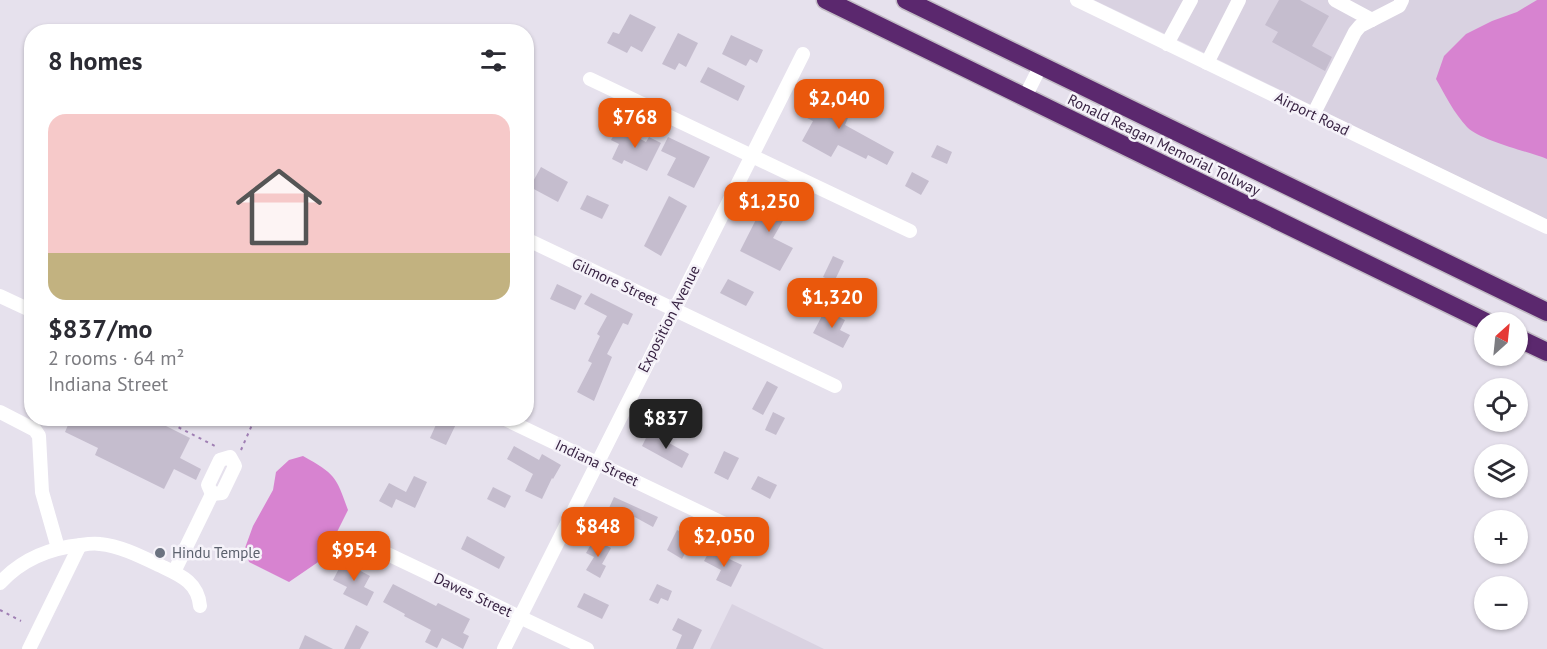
<!DOCTYPE html>
<meta charset="utf-8">
<style>
body{margin:0;font-family:"PT Sans",sans-serif;background:#f2f2f3;color:#2b2b33;height:100vh;display:flex;flex-direction:column;font-size:22px;white-space:nowrap}
*{box-sizing:border-box;margin:0}
p{font-size:20px;color:#7c7c81}
.icon{flex:none;width:33px;height:33px;fill:none;stroke:currentColor;stroke-width:2;stroke-linecap:round;stroke-linejoin:round}
.map{position:relative;flex:1;overflow:hidden}
.panel{position:absolute;left:24px;top:24px;width:510px;height:402px;display:flex;flex-direction:column;background:#fff;border-radius:24px;box-shadow:0 2px 4px #0004}
.panel>*{flex:none}
.needle{width:39px;rotate:27deg}
.tools{position:absolute;left:1474px;top:312px;display:grid;gap:12px}
.tools a{display:grid;place-items:center;width:54px;height:54px;border-radius:50%;background:#fff;box-shadow:0 2px 4px #0004;font-size:30px}
.price{position:absolute;translate:-50% -51px;padding:0 14px;border-radius:12px;background:#ea580c;color:#fff;font-size:20px;line-height:39px;filter:drop-shadow(0 2px 3px #0008)}
.price::after{content:'';position:absolute;left:50%;top:36px;width:18px;height:14px;margin-left:-9px;background:inherit;clip-path:polygon(0 0,100% 0,50% 100%)}
.price.on{background:#222;color:#fff}
ul{padding:0;list-style:none}
li{display:grid;align-content:center;gap:12px;height:318px;padding:0 24px}
li span{display:grid;place-items:center;height:186px;border-radius:18px;color:#555}
li>.icon{margin-inline-start:auto}
span .icon{width:108px;height:108px;fill:#fffc;stroke-width:1}
li b{font-size:26px}
h2{display:flex;justify-content:space-between;align-items:center;height:72px;padding:0 24px;font-size:26px}
.map>svg:first-child{display:block}
</style>
<div class="map">
<svg width="1547" height="649" viewBox="0 0 1547 649">
<rect width="100%" height="100%" fill="#e6e1ed"/>
<!-- built -->
<g fill="#d9d2e1">
<path d="M1094 0H1547V220L1188 45Z"/>
<path d="M732 604 824 649H710Z"/>
</g>
<!-- water -->
<g fill="#d783d0">
<path d="M1537 0H1547V159C1527 151 1481 141 1467 127 1454 113 1445 95 1436 79L1444 56 1466 34 1492 21 1517 12Z"/>
<path d="M303 456C335 474 336 476 348 510L324 558 289 582 249 562 245 548 253 526 273 490 276 472 289 460Z"/>
</g>
<!-- building -->
<g fill="#c5bdce">
<path d="M1279 0H1300L1329 16 1312 46 1332 57 1325 71 1272 42 1278 32 1265 25Z"/>
<path d="M630 14 656 27 642 52 631 46 627 53 607 43 613 32 619 34Z"/>
<path d="M678 33 698 43 686 67 679 63 675 70 662 64Z"/>
<path d="M731 35 763 50 757 63 750 59 746 66 722 54Z"/>
<path d="M708 67 745 86 738 101 700 82Z"/>
<path d="M831 79 845 86 833 111 848 118 845 125 894 152 887 165 868 155 866 159 838 145 831 157 802 141 813 121 807 118 814 103 818 105Z"/>
<path d="M618 127 646 142 649 137 661 143 647 171 624 160 622 164 612 159 619 144 611 140Z"/>
<path d="M668 137 710 157 694 188 667 175 676 158 661 151Z"/>
<path d="M937 145 952 152 947 164 931 157Z"/>
<path d="M541 167 568 182 558 202 530 187Z"/>
<path d="M912 172 929 181 921 195 905 186Z"/>
<path d="M772 188 790 196 780 217 784 219 773 238 793 248 780 271 740 251Z"/>
<path d="M587 195 609 205 602 219 580 209Z"/>
<path d="M669 196 687 206 661 256 644 246Z"/>
<path d="M833 256 844 261 834 282 823 277Z"/>
<path d="M728 279 754 292 746 306 720 293Z"/>
<path d="M557 284 582 296 575 310 550 299Z"/>
<path d="M591 293 633 314 628 325 623 323 607 354 612 357 594 401 577 392 592 363 588 361 600 336 597 334 607 316 584 304Z"/>
<path d="M825 310 845 320 840 330 850 335 843 348 813 333Z"/>
<path d="M767 381 778 387 763 415 752 409Z"/>
<path d="M773 412 785 418 776 435 765 430Z"/>
<path d="M55 418H150L190 438 180 458 201 469 196 480 174 469 164 489 95 455 98 448 65 432 68 425Z"/>
<path d="M439 418H450L457 422 446 445 430 438Z"/>
<path d="M649 432 689 454 682 468 642 446Z"/>
<path d="M514 446 539 460 542 454 561 465 553 479 552 478 542 499 525 491 533 474 507 459Z"/>
<path d="M724 451 739 458 728 480 714 473Z"/>
<path d="M414 476 427 482 415 508 396 499 392 508 379 501 389 483 406 492Z"/>
<path d="M758 476 777 485 770 499 751 489Z"/>
<path d="M493 487 511 496 505 508 487 499Z"/>
<path d="M614 497 658 517 653 527 631 515 630 518 609 508Z"/>
<path d="M677 530 693 538 682 559 667 550Z"/>
<path d="M467 536 505 557 499 569 461 549Z"/>
<path d="M594 539 611 548 602 564 606 566 600 578 586 570 594 557 586 553Z"/>
<path d="M710 550 742 565 731 587 716 580 721 570 704 561Z"/>
<path d="M344 559 359 566 357 569 370 576 364 587 374 592 367 606 343 594 347 587 333 580Z"/>
<path d="M393 584 436 606 438 603 470 619 463 633 469 636 463 649 442 638 437 648 425 642 431 630 404 616 405 614 383 602Z"/>
<path d="M657 584 672 591 668 601 661 598 658 604 649 600Z"/>
<path d="M584 593 609 605 602 619 577 607Z"/>
<path d="M678 618 702 630 693 649H676L682 635 672 630Z"/>
<path d="M356 625 369 632 360 649H344Z"/>
<path d="M305 635 333 649H299Z"/>
</g>
<g fill="none" stroke-linecap="round" stroke-linejoin="round">
<defs>
<g id="highway">
<path d="M826 0 1486 322"/>
<path d="M906 0 1547 312"/>
<path d="M1518 338 1547 352"/>
</g>
</defs>
<!-- highway casing -->
<use href="#highway" stroke="#c2bcc5" stroke-width="21"/>
<!-- path -->
<g stroke="#9f7eb3" stroke-width="2" stroke-dasharray="3 4.5" stroke-linecap="butt">
<path d="M172 418 170 423 215 446"/>
<path d="M241 450 255 418"/>
<path d="M0 610 21 621"/>
</g>
<!-- minor -->
<g stroke="#fff" stroke-width="14">
<path d="M1077 0 1547 227"/>
<path d="M1335 0 1372 20"/>
<path d="M1167 44 1191 0"/>
<path d="M1207 63 1239 0"/>
<path d="M590 79 910 231"/>
<path d="M1025 97 1041 65"/>
<path d="M1313 115 1355 32 1360 26 1399 6 1402 0"/>
<path d="M526 239 835 386"/>
<path d="M0 296 32 311"/>
<path d="M0 412 35 430 39 436 42 492 58 548"/>
<path d="M503 418 756 539"/>
<path d="M230 457 235 466 222 493 212 494 208 485 220 460Z"/>
<path d="M358 540 587 649"/>
<path d="M174 572 212 494"/>
<path d="M0 583C22 559 49 548 81 545 87 544 94 543 100 544 121 546 142 557 161 566 180 575 198 582 200 606"/>
<path d="M29 649 80 545"/>
<path d="M504 649 803 54"/>
</g>
<!-- highway -->
<use href="#highway" stroke="#5b286e" stroke-width="18"/>
</g>
<!-- markers -->
<circle fill="#6b7280" stroke="#f5f2f9" stroke-width="2" cx="160" cy="553" r="6"/>
<g text-anchor="middle" stroke-width="5" stroke-linejoin="round" paint-order="stroke">
<!-- street labels -->
<g font-size="15" fill="#341f3f" stroke="#f5f2f9">
<text transform="translate(1312 114) rotate(26)" y="5">Airport Road</text>
<text transform="translate(1164 145) rotate(26)" y="5">Ronald Reagan Memorial Tollway</text>
<text transform="translate(615 282) rotate(25)" y="5">Gilmore Street</text>
<text transform="translate(669 319) rotate(-63)" y="5">Exposition Avenue</text>
<text transform="translate(597 463) rotate(25)" y="5">Indiana Street</text>
<text transform="translate(473 595) rotate(25)" y="5">Dawes Street</text>
</g>
<!-- worship labels -->
<g font-size="15" fill="#5b616d" stroke="#f5f2f9" text-anchor="start">
<text x="172" y="558">Hindu Temple</text>
</g>
</g>
</svg>
<div class="tools">
<a><svg class="needle" viewBox="-14 -14 28 28"><path d="M0-13l5 13h-10z" fill="#e53935"/><path d="M0 13l5-13h-10z" fill="#7c7c81"/></svg></a>
<a><svg class="icon" aria-label="locate" viewBox="0 0 24 24"><circle cx="12" cy="12" r="6"/><path d="M12 2v4M12 18v4M2 12h4M18 12h4"/></svg></a>
<a><svg class="icon" aria-label="layers" viewBox="0 0 24 24"><path d="M12 4l9 5-9 5-9-5zM3 14l9 5 9-5"/></svg></a>
<a>+</a>
<a>−</a>
</div>
<b class="price" style="left:839px;top:130px">$2,040</b>
<b class="price" style="left:635px;top:149px">$768</b>
<b class="price" style="left:769px;top:233px">$1,250</b>
<b class="price" style="left:832px;top:329px">$1,320</b>
<b class="price on" style="left:666px;top:450px">$837</b>
<b class="price" style="left:598px;top:558px">$848</b>
<b class="price" style="left:724px;top:568px">$2,050</b>
<b class="price" style="left:354px;top:582px">$954</b>
<section class="panel">
<h2>8 homes<svg class="icon" aria-label="filters" viewBox="0 0 24 24"><path d="M4 7h16M4 17h16"/><circle cx="9" cy="7" r="2"/><circle cx="15" cy="17" r="2"/></svg></h2>
<ul>
<li><span style="background:linear-gradient(#f6c9c9 75%,#c2b280 0)"><svg class="icon" aria-label="home" viewBox="0 0 24 24"><path d="M3 11l9-7 9 7M6 9v11h12V9"/></svg></span><div><b>$837/mo</b><p>2 rooms · 64 m²</p><p>Indiana Street</p></div></li>
</ul>
</section>
</div>
